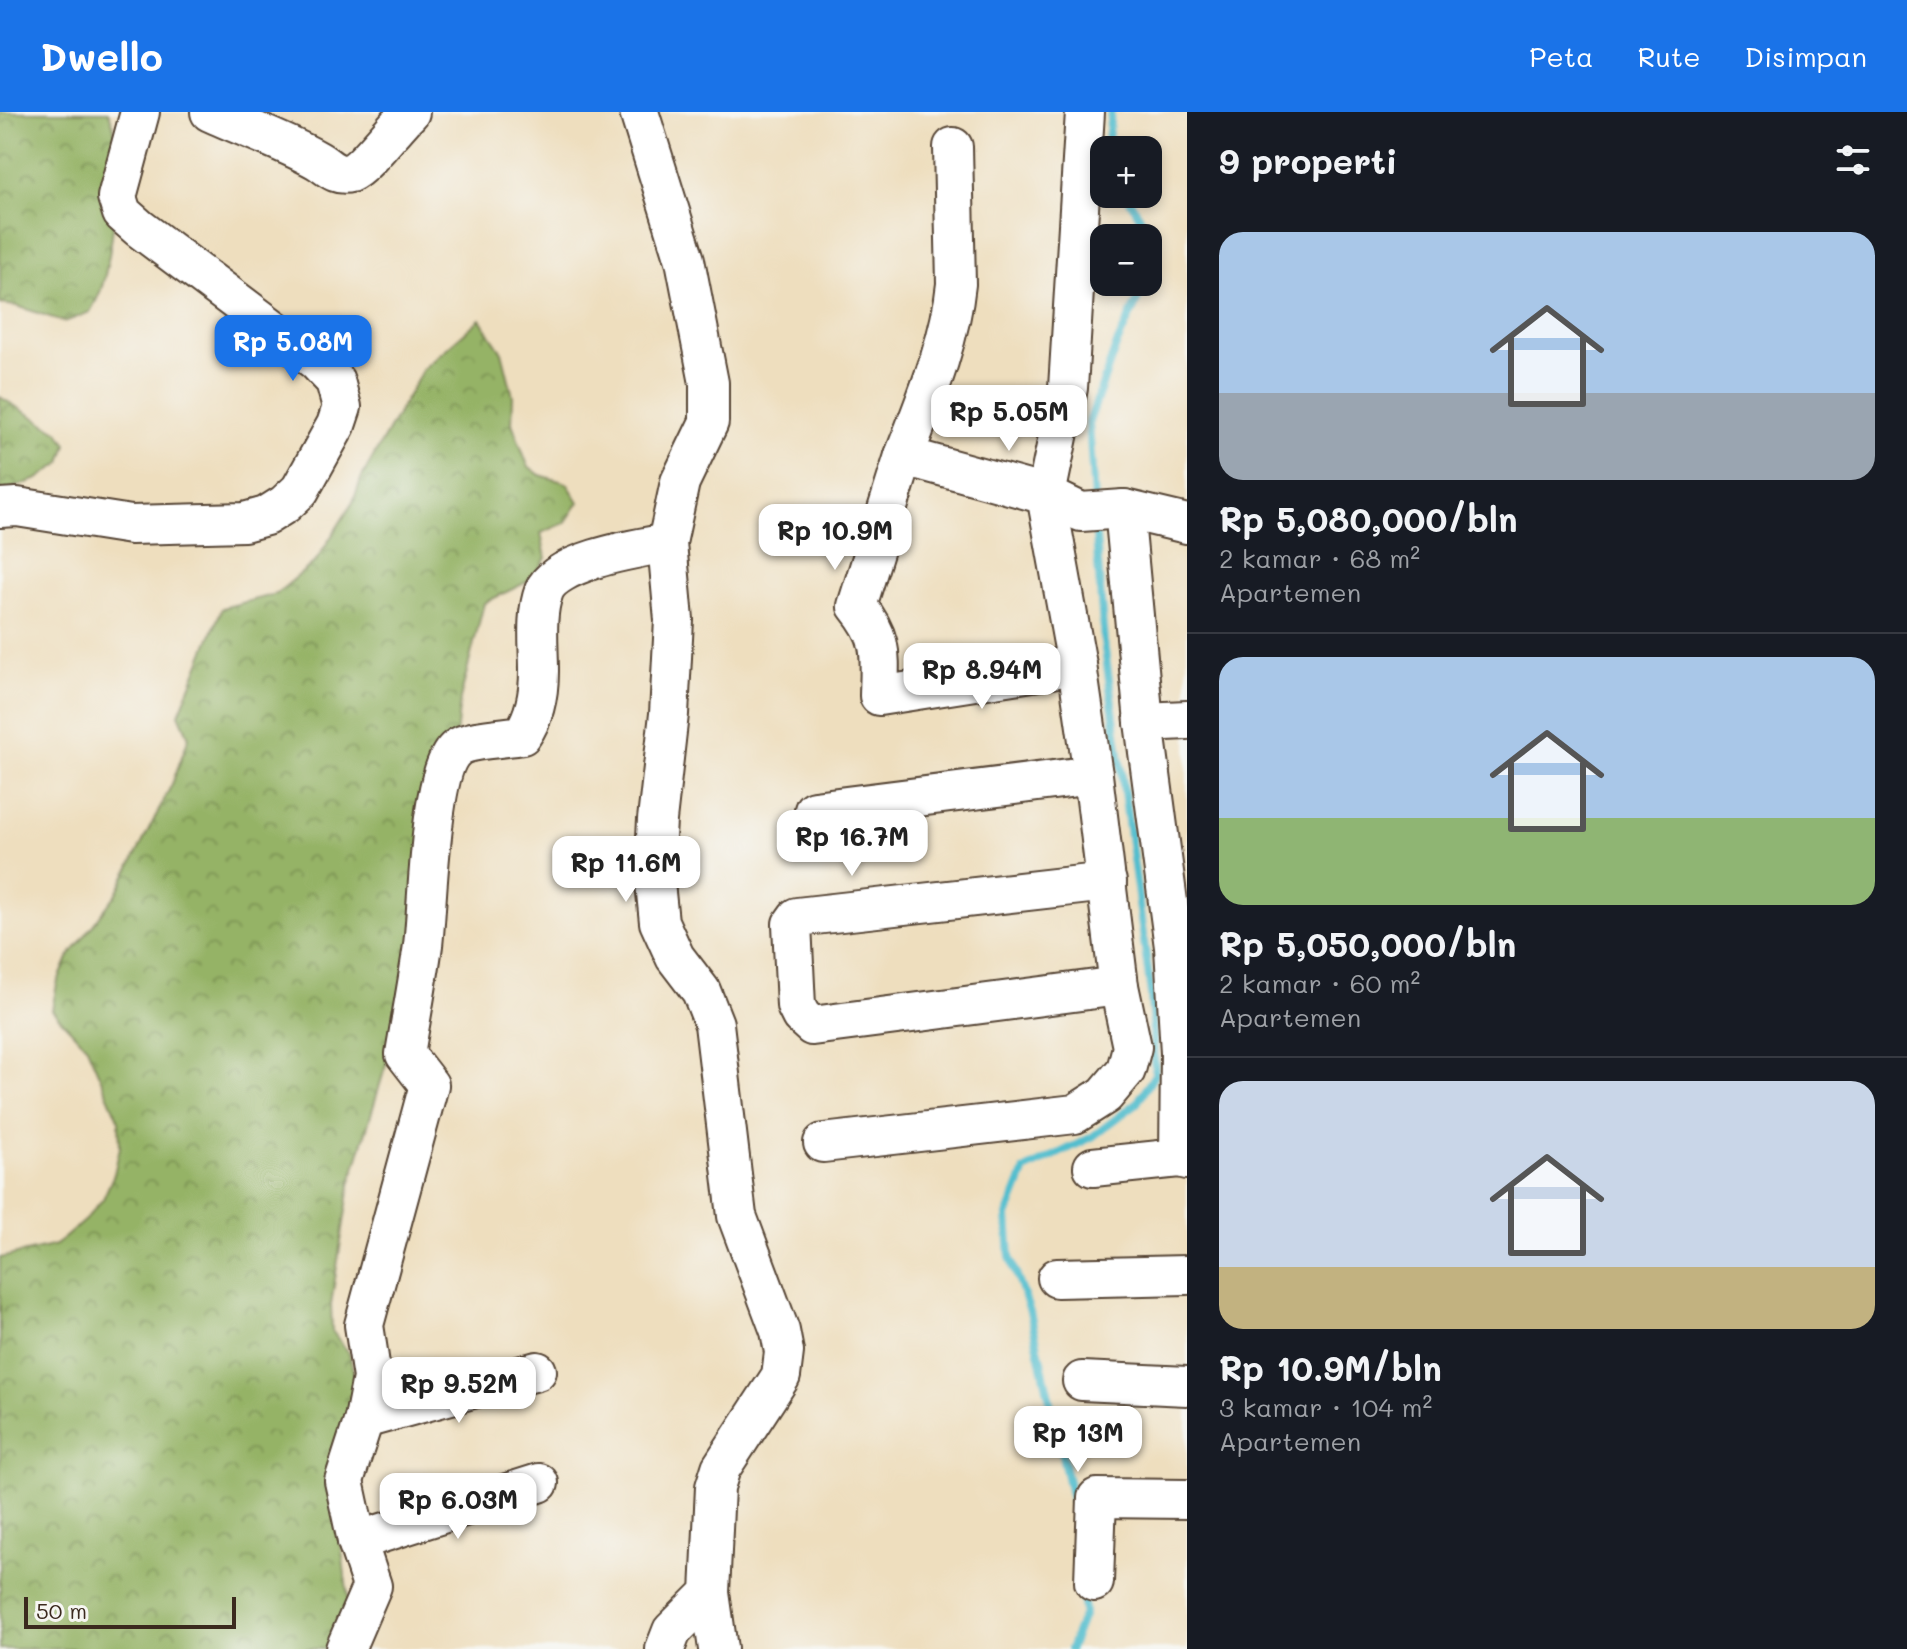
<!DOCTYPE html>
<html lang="id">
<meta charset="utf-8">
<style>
body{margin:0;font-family:Mali,sans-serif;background:#242831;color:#f1f3f6;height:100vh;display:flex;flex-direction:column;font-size:30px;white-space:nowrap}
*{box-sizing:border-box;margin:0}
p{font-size:26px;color:#9ea1a6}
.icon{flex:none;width:44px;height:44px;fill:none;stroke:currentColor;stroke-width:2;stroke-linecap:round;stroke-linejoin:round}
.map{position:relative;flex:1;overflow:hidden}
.sheet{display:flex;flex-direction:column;background:#171b24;width:720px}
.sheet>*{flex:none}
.buttons{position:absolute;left:1090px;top:24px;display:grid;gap:16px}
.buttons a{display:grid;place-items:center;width:72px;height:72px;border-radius:16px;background:#171b24;box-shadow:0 4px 12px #0003;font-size:40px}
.scale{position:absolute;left:24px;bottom:20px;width:212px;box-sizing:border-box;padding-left:8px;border:4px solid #3b2a1e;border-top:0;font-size:22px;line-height:28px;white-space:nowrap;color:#3b2a1e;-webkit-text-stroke:6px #f6f6f2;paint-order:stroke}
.price{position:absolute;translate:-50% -68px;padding:0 18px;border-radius:16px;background:#fff;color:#222;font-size:26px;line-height:52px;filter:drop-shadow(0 2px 4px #0008)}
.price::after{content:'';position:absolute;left:50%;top:48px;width:24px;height:18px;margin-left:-12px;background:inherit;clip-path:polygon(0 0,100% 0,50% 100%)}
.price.active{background:#1a73e8;color:#fff}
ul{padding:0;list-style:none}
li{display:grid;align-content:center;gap:16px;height:424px;padding:0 32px}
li+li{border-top:2px solid #363941}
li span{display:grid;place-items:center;height:248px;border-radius:24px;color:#555}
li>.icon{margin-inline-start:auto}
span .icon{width:144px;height:144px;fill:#fffc;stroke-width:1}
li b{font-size:34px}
h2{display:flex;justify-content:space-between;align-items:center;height:96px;padding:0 32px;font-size:34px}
header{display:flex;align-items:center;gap:48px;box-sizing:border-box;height:112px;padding:0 40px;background:#1a73e8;color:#fff}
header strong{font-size:38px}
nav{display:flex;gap:44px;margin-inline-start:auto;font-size:28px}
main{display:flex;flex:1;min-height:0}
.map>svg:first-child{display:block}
</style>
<header>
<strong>Dwello</strong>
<nav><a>Peta</a><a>Rute</a><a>Disimpan</a></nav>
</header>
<main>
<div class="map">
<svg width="1187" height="1537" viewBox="0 0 1187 1537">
<defs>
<pattern id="forest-crowns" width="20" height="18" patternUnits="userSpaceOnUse" patternTransform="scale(2)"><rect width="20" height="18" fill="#95b366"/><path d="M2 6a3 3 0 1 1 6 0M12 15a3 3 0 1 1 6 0" fill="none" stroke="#7b9253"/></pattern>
</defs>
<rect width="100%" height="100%" fill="#f6f6f2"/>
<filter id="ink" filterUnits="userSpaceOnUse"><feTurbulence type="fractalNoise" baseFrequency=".0125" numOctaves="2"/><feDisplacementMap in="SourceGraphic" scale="16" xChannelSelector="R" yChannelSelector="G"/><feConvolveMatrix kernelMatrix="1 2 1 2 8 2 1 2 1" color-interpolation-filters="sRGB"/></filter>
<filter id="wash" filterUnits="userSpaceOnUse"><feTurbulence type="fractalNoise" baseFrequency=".006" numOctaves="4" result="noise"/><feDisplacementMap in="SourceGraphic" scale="32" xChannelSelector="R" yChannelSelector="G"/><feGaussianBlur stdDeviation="1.8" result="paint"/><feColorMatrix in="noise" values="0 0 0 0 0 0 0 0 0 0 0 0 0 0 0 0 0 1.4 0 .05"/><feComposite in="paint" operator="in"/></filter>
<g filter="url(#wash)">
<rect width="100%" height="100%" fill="#eedebe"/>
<!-- forest -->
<g fill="url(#forest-crowns)" stroke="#686e42" stroke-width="2">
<path d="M0 0H108C127 32 113 134 103 171 101 181 95 191 90 200L65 210 17 194 0 192Z"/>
<path d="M480 207 502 240 513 284 512 311 528 354 540 363 567 371 579 390 565 411 541 421 546 446 531 468 484 491 460 587 454 643 419 842 350 1073 331 1192 332 1219 349 1241 361 1291 339 1413 354 1537H0V1146L56 1133 86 1107 103 1087 114 1062 120 1035 119 1009 87 935 52 898 57 872 68 846 117 781 172 672 189 625 179 602 222 496 276 482 316 449 353 390 362 365 423 257Z"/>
<path d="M0 285 59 320 67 332 61 351 38 367 0 380Z"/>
</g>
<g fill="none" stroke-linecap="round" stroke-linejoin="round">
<!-- stream -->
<g stroke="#53bece" stroke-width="8">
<path d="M1107 38 1111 0"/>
<path d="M1126 82 1145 114 1148 126"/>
<path d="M1148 128 1154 153 1148 167"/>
<path d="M1094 389 1089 310 1116 234 1146 170"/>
<path d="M1078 1427 1075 1401 1030 1200 1010 1145 1007 1104 1025 1058 1092 1025 1137 991 1155 962 1151 882 1104 530 1095 410"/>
<path d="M1070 1537 1084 1501 1082 1477"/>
</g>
</g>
</g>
<g filter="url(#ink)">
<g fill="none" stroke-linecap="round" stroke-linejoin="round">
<defs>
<g id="minor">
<path d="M210 0C245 16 283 29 317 48 328 54 335 65 350 61 364 56 396 13 410 0"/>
<path d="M639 0 685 148 709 271V310L680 370 667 431 674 508 669 602 657 708 654 761 659 810 675 845 701 879 714 912 737 1104 780 1219 784 1240 781 1264 721 1356 715 1375 710 1481 672 1519 665 1537"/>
<path d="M953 35 956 172C950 231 925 289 904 344L1046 383 1068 276 1085 0"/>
<path d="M904 344 857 494C884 527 880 543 879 584L1077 553"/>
<path d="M1046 383 1081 400 1124 397 1187 412"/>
<path d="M0 396 17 395 131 413 244 410 266 404 285 392 300 378 336 313 342 295 335 269 316 249 139 116 122 101 117 85 140 0"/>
<path d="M1124 397 1144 610 1174 835 1180 941 1179 1046"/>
<path d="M1144 610 1187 608"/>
<path d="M814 698 1093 663"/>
<path d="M1107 770 797 805 792 812 796 894 801 904 812 914 1119 874"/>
<path d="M823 1031 1075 1002 1105 983 1126 958 1132 935 1119 874 1093 663 1077 553 1046 383"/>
<path d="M1093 1055 1179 1046 1187 1048"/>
<path d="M1057 1166 1187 1163"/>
<path d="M1082 1269 1187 1274"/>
<path d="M364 1307 537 1259"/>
<path d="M357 1429 539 1371"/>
<path d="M1094 1470 1097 1386 1187 1387"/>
<path d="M710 1481 718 1537"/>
<path d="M345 1537 372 1474 357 1429 344 1369 364 1307 372 1266 364 1213 429 973 405 942C411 906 418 869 423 833 428 795 429 657 457 636 468 627 506 626 522 623 535 604 539 582 539 559 539 533 535 503 544 479 555 449 639 436 667 431"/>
</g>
</defs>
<!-- minor casing -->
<use href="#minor" stroke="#564536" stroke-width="42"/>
<!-- minor -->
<use href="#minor" stroke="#fff" stroke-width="38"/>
</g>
</g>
</svg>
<div class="buttons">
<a>+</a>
<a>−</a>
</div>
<div class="scale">50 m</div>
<b class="price active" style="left:293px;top:271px">Rp 5.08M</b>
<b class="price" style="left:1009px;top:341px">Rp 5.05M</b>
<b class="price" style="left:835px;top:460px">Rp 10.9M</b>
<b class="price" style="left:982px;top:599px">Rp 8.94M</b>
<b class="price" style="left:852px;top:766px">Rp 16.7M</b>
<b class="price" style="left:626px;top:792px">Rp 11.6M</b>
<b class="price" style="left:459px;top:1313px">Rp 9.52M</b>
<b class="price" style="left:1078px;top:1362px">Rp 13M</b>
<b class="price" style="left:458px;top:1429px">Rp 6.03M</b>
</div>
<section class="sheet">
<h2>9 properti<svg class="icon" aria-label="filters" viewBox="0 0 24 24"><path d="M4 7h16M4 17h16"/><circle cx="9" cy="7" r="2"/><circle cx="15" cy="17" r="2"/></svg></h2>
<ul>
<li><span style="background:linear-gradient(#a9c7e8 65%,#9aa5b1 0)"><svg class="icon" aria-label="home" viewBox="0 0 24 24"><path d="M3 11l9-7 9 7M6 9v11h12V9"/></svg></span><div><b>Rp 5,080,000/bln</b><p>2 kamar · 68 m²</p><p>Apartemen</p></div></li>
<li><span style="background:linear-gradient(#a9c7e8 65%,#8fb573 0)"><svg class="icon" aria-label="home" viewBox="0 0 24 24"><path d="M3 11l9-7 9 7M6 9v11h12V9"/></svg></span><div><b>Rp 5,050,000/bln</b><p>2 kamar · 60 m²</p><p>Apartemen</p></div></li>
<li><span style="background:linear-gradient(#c9d6e8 75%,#c2b280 0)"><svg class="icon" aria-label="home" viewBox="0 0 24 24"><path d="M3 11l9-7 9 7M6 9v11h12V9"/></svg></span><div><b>Rp 10.9M/bln</b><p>3 kamar · 104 m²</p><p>Apartemen</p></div></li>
</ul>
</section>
</main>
